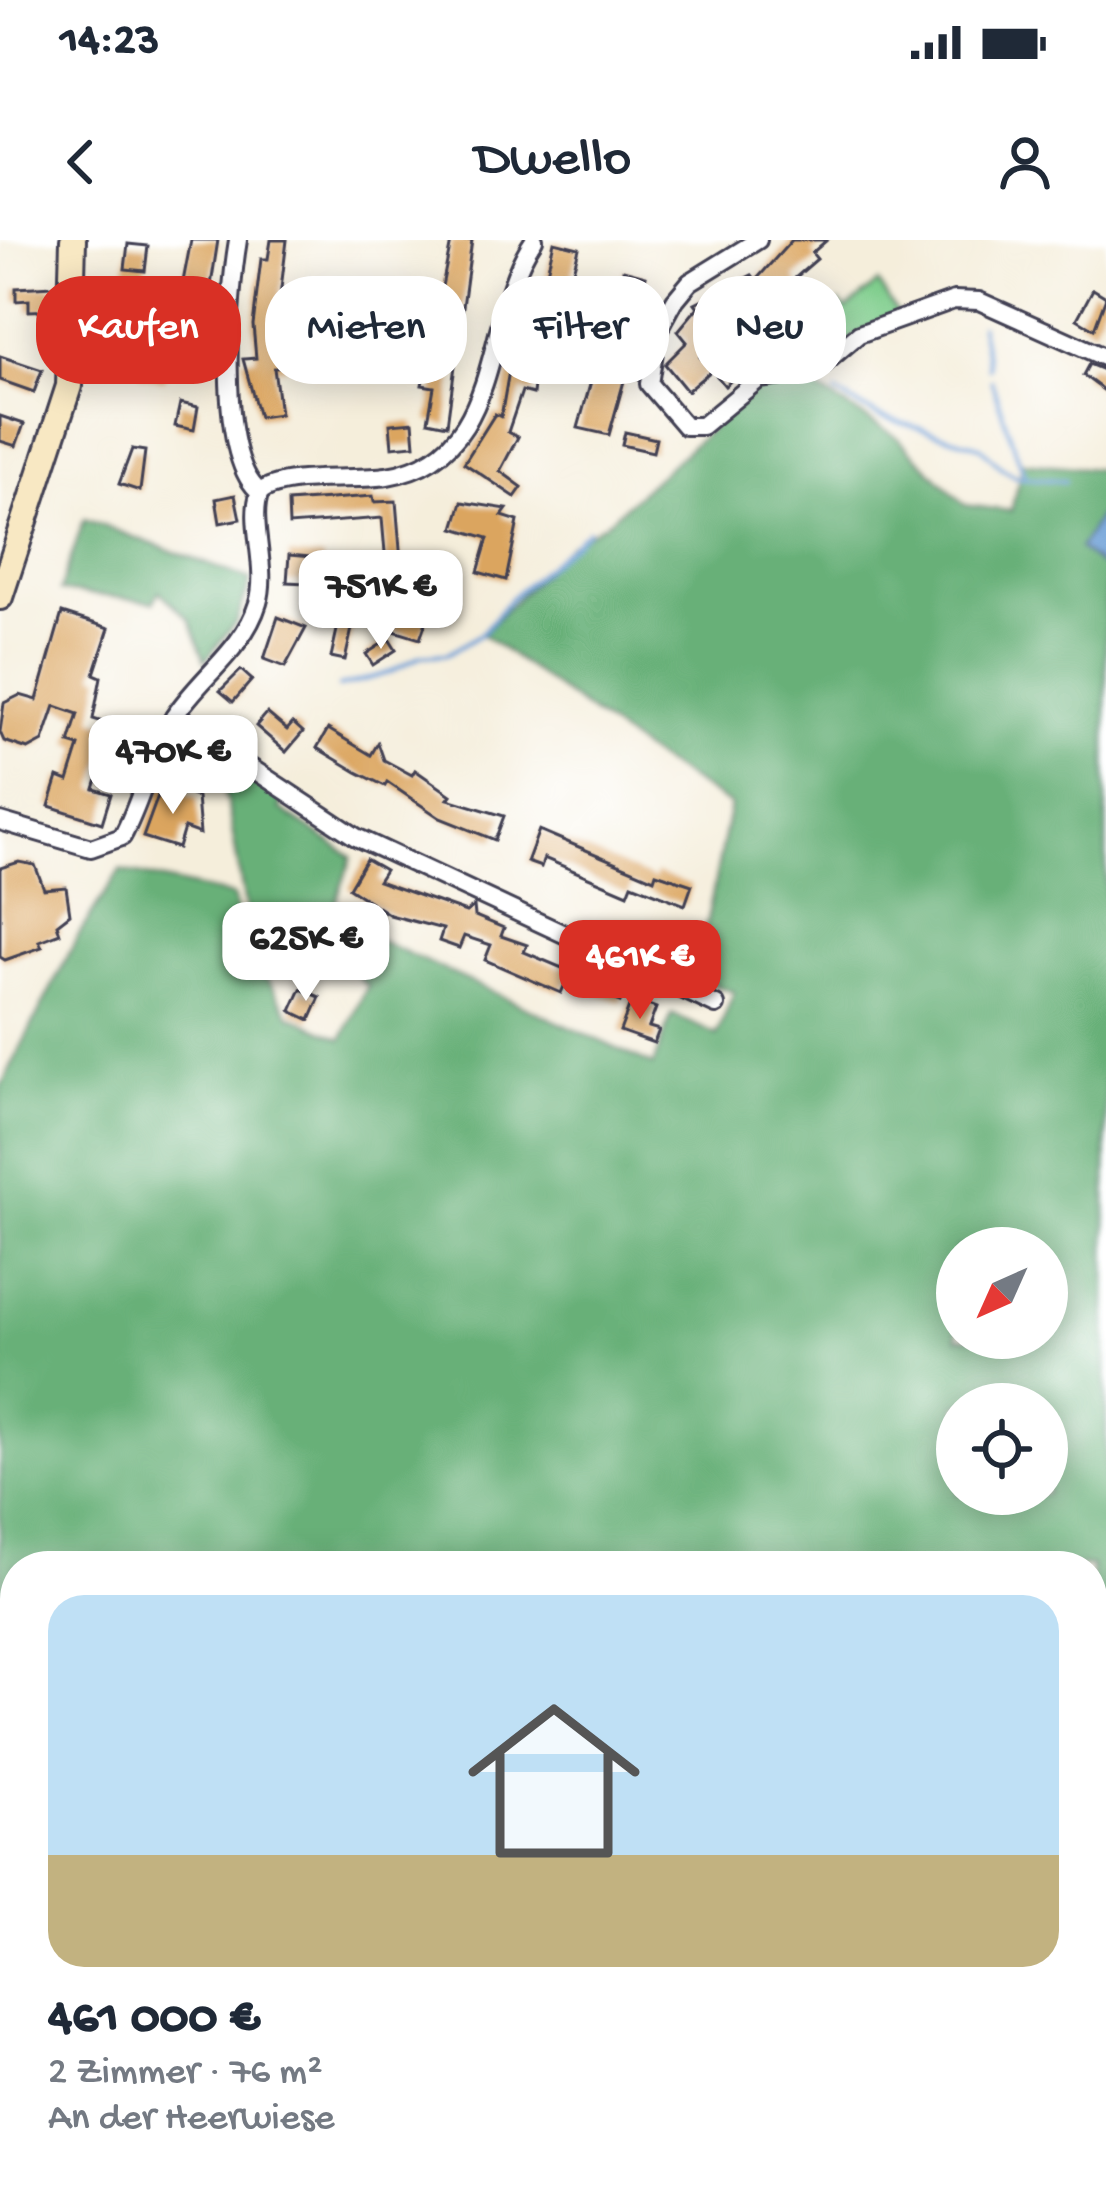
<!DOCTYPE html>
<html lang="de">
<meta charset="utf-8">
<style>
body{margin:0;font-family:"Gochi Hand",sans-serif;background:#f2f2f3;color:#1f2937;height:100vh;display:flex;flex-direction:column;font-size:45px;white-space:nowrap}
*{box-sizing:border-box;margin:0}
p{font-size:39px;color:#747a83}
.icon{flex:none;width:66px;height:66px;fill:none;stroke:currentColor;stroke-width:2;stroke-linecap:round;stroke-linejoin:round}
.map{position:relative;flex:1;overflow:hidden}
.side{position:absolute;left:0px;top:1311px;width:1107px;height:663px;display:flex;flex-direction:column;background:#fff;border-radius:48px 48px 0 0;box-shadow:0 6px 30px #0003}
.side>*{flex:none}
.top-card{position:absolute;left:36px;top:36px;width:1035px;height:108px;display:flex;gap:24px}
.needle{width:78px;rotate:225deg}
.controls{position:absolute;left:936px;top:987px;display:grid;gap:24px}
.controls a{display:grid;place-items:center;width:132px;height:132px;border-radius:50%;background:#fff;box-shadow:0 6px 30px #0003;font-size:60px}
.price{position:absolute;translate:-50% -102px;padding:0 27px;border-radius:24px;background:#fff;color:#222;font-size:39px;line-height:78px;filter:drop-shadow(0 3px 6px #0008)}
.price::after{content:'';position:absolute;left:50%;top:72px;width:36px;height:27px;margin-left:-18px;background:inherit;clip-path:polygon(0 0,100% 0,50% 100%)}
.price.current{background:#d93025;color:#fff}
ul{padding:0;list-style:none}
li{display:grid;align-content:center;gap:24px;height:636px;padding:0 48px}
li span{display:grid;place-items:center;height:372px;border-radius:36px;color:#555}
li>.icon{margin-inline-start:auto}
span .icon{width:216px;height:216px;fill:#fffc;stroke-width:1}
li b{font-size:51px}
.chip{padding:0 42px;border-radius:48px;background:#fff;box-shadow:0 6px 30px #0003;font-size:42px;line-height:108px}
.chip.current{background:#d93025;color:#fff}
.status{display:flex;justify-content:space-between;align-items:center;height:84px;padding:0 60px;background:#fff;direction:ltr}
.status svg{height:33px;fill:currentColor}
header{display:flex;justify-content:space-between;align-items:center;height:156px;padding:0 48px;background:#fff;font-size:54px;font-weight:600}
.map>svg:first-child{display:block}
</style>
<div class="status"><b>14:23</b><svg viewBox="0 0 49 12"><path d="M0 12V9h3v3zM5 12V6h3v6zM10 12V3h3v9zM15 12V0h3v12zM26 1h20v11H26zM47 4h2v5h-2z"/></svg></div>
<header><svg class="icon" aria-label="back" viewBox="0 0 24 24"><path d="M15 5l-7 7 7 7"/></svg>Dwello<svg class="icon" aria-label="person" viewBox="0 0 24 24"><circle cx="12" cy="8" r="4"/><path d="M4 21q1-7 8-7t8 7"/></svg></header>
<div class="map">
<svg width="1106" height="1972" viewBox="0 0 1106 1972">
<rect width="100%" height="100%" fill="#fff"/>
<filter id="ink" filterUnits="userSpaceOnUse"><feTurbulence type="fractalNoise" baseFrequency=".00833" numOctaves="2"/><feDisplacementMap in="SourceGraphic" scale="24" xChannelSelector="R" yChannelSelector="G"/><feConvolveMatrix kernelMatrix="1 2 1 2 8 2 1 2 1" color-interpolation-filters="sRGB"/></filter>
<filter id="wash" filterUnits="userSpaceOnUse"><feTurbulence type="fractalNoise" baseFrequency=".004" numOctaves="4" result="noise"/><feDisplacementMap in="SourceGraphic" scale="48" xChannelSelector="R" yChannelSelector="G"/><feGaussianBlur stdDeviation="2.7" result="paint"/><feColorMatrix in="noise" values="0 0 0 0 0 0 0 0 0 0 0 0 0 0 0 0 0 1.4 0 .05"/><feComposite in="paint" operator="in"/></filter>
<g filter="url(#wash)">
<rect width="100%" height="100%" fill="#f5eedb"/>
<!-- green -->
<g fill="#7fcd8c" stroke="#507864" stroke-width="3">
<path d="M878 43 898 74 824 113 818 102 767 125 839 63 846 70Z"/>
<path d="M265 1959H340L352 1972H232Z"/>
</g>
<!-- forest -->
<g fill="#67b078" stroke="#44695a" stroke-width="3" fill-rule="evenodd">
<path d="M758 146H812L897 197 965 265 1011 271 1023 222 1106 230V1769L1092 1766V1326H15V1475L0 1470V848L78 696 120 630 233 656 252 731 269 741 290 775 342 799 368 745 361 741 351 711 310 699 293 729 255 712C238 645 234 578 215 512L283 557 280 569 352 617 330 678 653 825 672 774 717 795 734 752 686 735 707 681 730 565 641 509 482 394 570 305 608 281ZM957 1008H1047V1098H957ZM957 1164H1047V1254H957Z"/>
<path d="M84 279 251 340 237 381 205 421 190 380 159 351 154 362 60 351Z"/>
</g>
<!-- water -->
<path fill="#6a9ed6" stroke="#466088" stroke-width="3" d="M1106 265V330L1079 309Z"/>
<g fill="none" stroke-linecap="round" stroke-linejoin="round">
<!-- stream -->
<g stroke="#6a9ed6" stroke-width="4.5">
<path d="M980 86 988 127"/>
<path d="M991 140 1025 237"/>
<path d="M836 153 878 176 980 206 1003 229 1018 237 1065 241"/>
<path d="M339 447 389 433 420 416 448 414 481 394 511 358 588 291"/>
</g>
</g>
<g id="blocks">
<!-- building -->
<g fill="#dba55e">
<path d="M191 0H218L207 71 211 116H184L185 73H177Z"/>
<path d="M271 0H287L276 89 283 88 287 127 274 128 280 174 259 177 243 119 256 118 253 85 261 19H268Z"/>
<path d="M472 0 447 185 428 181 434 147 422 145 451 2Z"/>
<path d="M792 0H827L812 13 817 19 795 38 799 44 762 71 758 67 747 77 743 72 708 102 712 107 700 117 712 130 687 151 665 124 687 102 678 91 698 67 695 63 752 35 756 40Z"/>
<path d="M554 2 579 8 571 39 565 38 552 94 540 92 533 154 522 151 508 192 518 197 500 231 522 247 515 257 464 223 495 174 501 177 515 96 521 98 533 47 543 49Z"/>
<path d="M128 4 148 6 145 31 125 29Z"/>
<path d="M623 30 646 36 640 61 646 62 609 195 578 188 593 134 585 131 592 102 603 105Z"/>
<path d="M53 46 54 70 29 71V60L16 61V48Z"/>
<path d="M1093 49 1106 57 1094 89 1077 79Z"/>
<path d="M121 60 139 64 130 90 116 88Z"/>
<path d="M146 104 172 109 164 141 139 135Z"/>
<path d="M745 111 756 118 725 146 716 135Z"/>
<path d="M0 116 42 130 34 152 0 140Z"/>
<path d="M1089 124 1106 131V152L1083 135Z"/>
<path d="M180 163 198 167 194 190 175 186Z"/>
<path d="M0 176 24 184 16 206 0 201Z"/>
<path d="M413 182 415 205 392 207 390 184Z"/>
<path d="M625 192 656 199 653 212 622 205Z"/>
<path d="M132 209 145 211 140 251 119 244Z"/>
<path d="M235 255 240 279 220 283 216 259Z"/>
<path d="M373 256 374 262 396 261 401 321 418 326 415 334 435 340 434 360 420 399 394 391 404 357 362 344 345 420 331 417 351 327 375 333 378 321 386 324 382 278 289 285 288 262Z"/>
<path d="M462 262 507 269 502 276 518 281 506 340 478 332 488 298 454 288Z"/>
<path d="M289 315 323 318V332L307 331 306 343 287 342Z"/>
<path d="M62 373 109 388 94 434 101 437 93 479 131 491 122 520 105 514 94 549 111 554 102 583 49 566 58 537 68 541 79 506 69 503 78 474 55 466 43 501 28 509 4 501 0 492 4 463 20 455 37 460Z"/>
<path d="M278 377 306 388 285 427 264 419Z"/>
<path d="M389 399 396 410 373 425 366 414Z"/>
<path d="M241 430 252 440 233 462 220 451Z"/>
<path d="M267 473 287 490 293 483 303 492 286 512 256 486Z"/>
<path d="M328 489 371 515 378 503 384 520 412 535 415 530 451 555 448 559 504 576 495 600 440 578 387 542 385 546 357 532 317 508Z"/>
<path d="M162 545 197 557 200 594 184 588 178 608 143 597Z"/>
<path d="M539 590 654 639 656 633 692 645 685 665 632 644 628 654 544 618 541 627 527 622Z"/>
<path d="M366 619 385 630 378 641 466 672 474 666 475 676 504 688 501 696 527 705 524 712 562 728 567 716 627 742 620 762 566 742 561 753 485 720 491 705 464 696 459 708 439 701 443 689 390 675 349 648Z"/>
<path d="M19 622 35 625 44 649 66 647 70 674 57 684 60 693 39 701 42 707 5 720 0 717V628Z"/>
<path d="M301 749 320 757 310 780 291 771Z"/>
<path d="M632 759 656 768 649 787 659 790 654 803 620 791Z"/>
</g>
</g>
</g>
<g filter="url(#ink)">
<use href="#blocks" fill-opacity="0" stroke="#424153" stroke-width="3"/>
<g fill="none" stroke-linecap="round" stroke-linejoin="round">
<defs>
<g id="street">
<path d="M238 0C229 53 215 217 260 252"/>
<path d="M758 0 690 42 675 60 657 93 649 144 685 186H702L759 139 814 132 859 94 954 60 979 61 1106 118"/>
<path d="M260 252C284 233 354 241 387 236 507 216 480 78 534 0"/>
<path d="M174 477 356 597 716 765"/>
<path d="M0 581 91 608 122 597C143 559 150 515 174 477 199 438 244 409 258 363 269 327 248 281 260 252"/>
<path d="M346 1959 358 1972"/>
</g>
<g id="secondary">
<path d="M0 357 69 146 73 0"/>
<path d="M0 1693 15 1696"/>
<path d="M1092 1772 1106 1775"/>
</g>
</defs>
<!-- street casing -->
<use href="#street" stroke="#424153" stroke-width="22"/>
<!-- secondary casing -->
<use href="#secondary" stroke="#424153" stroke-width="30"/>
<!-- street -->
<use href="#street" stroke="#fff" stroke-width="16"/>
<!-- secondary -->
<use href="#secondary" stroke="#f8e8c3" stroke-width="24"/>
</g>
</g>
</svg>
<div class="controls">
<a><svg class="needle" viewBox="-14 -14 28 28"><path d="M0-13l5 13h-10z" fill="#e53935"/><path d="M0 13l5-13h-10z" fill="#747a83"/></svg></a>
<a><svg class="icon" aria-label="locate" viewBox="0 0 24 24"><circle cx="12" cy="12" r="6"/><path d="M12 2v4M12 18v4M2 12h4M18 12h4"/></svg></a>
</div>
<b class="price" style="left:381px;top:412px">751K €</b>
<b class="price" style="left:173px;top:577px">470K €</b>
<b class="price" style="left:306px;top:764px">625K €</b>
<b class="price current" style="left:640px;top:782px">461K €</b>
<div class="top-card">
<a class="chip current">Kaufen</a>
<a class="chip">Mieten</a>
<a class="chip">Filter</a>
<a class="chip">Neu</a>
</div>
<section class="side">
<ul>
<li><span style="background:linear-gradient(#bfe0f5 70%,#c2b280 0)"><svg class="icon" aria-label="home" viewBox="0 0 24 24"><path d="M3 11l9-7 9 7M6 9v11h12V9"/></svg></span><div><b>461 000 €</b><p>2 Zimmer · 76 m²</p><p>An der Heerwiese</p></div></li>
</ul>
</section>
</div>
